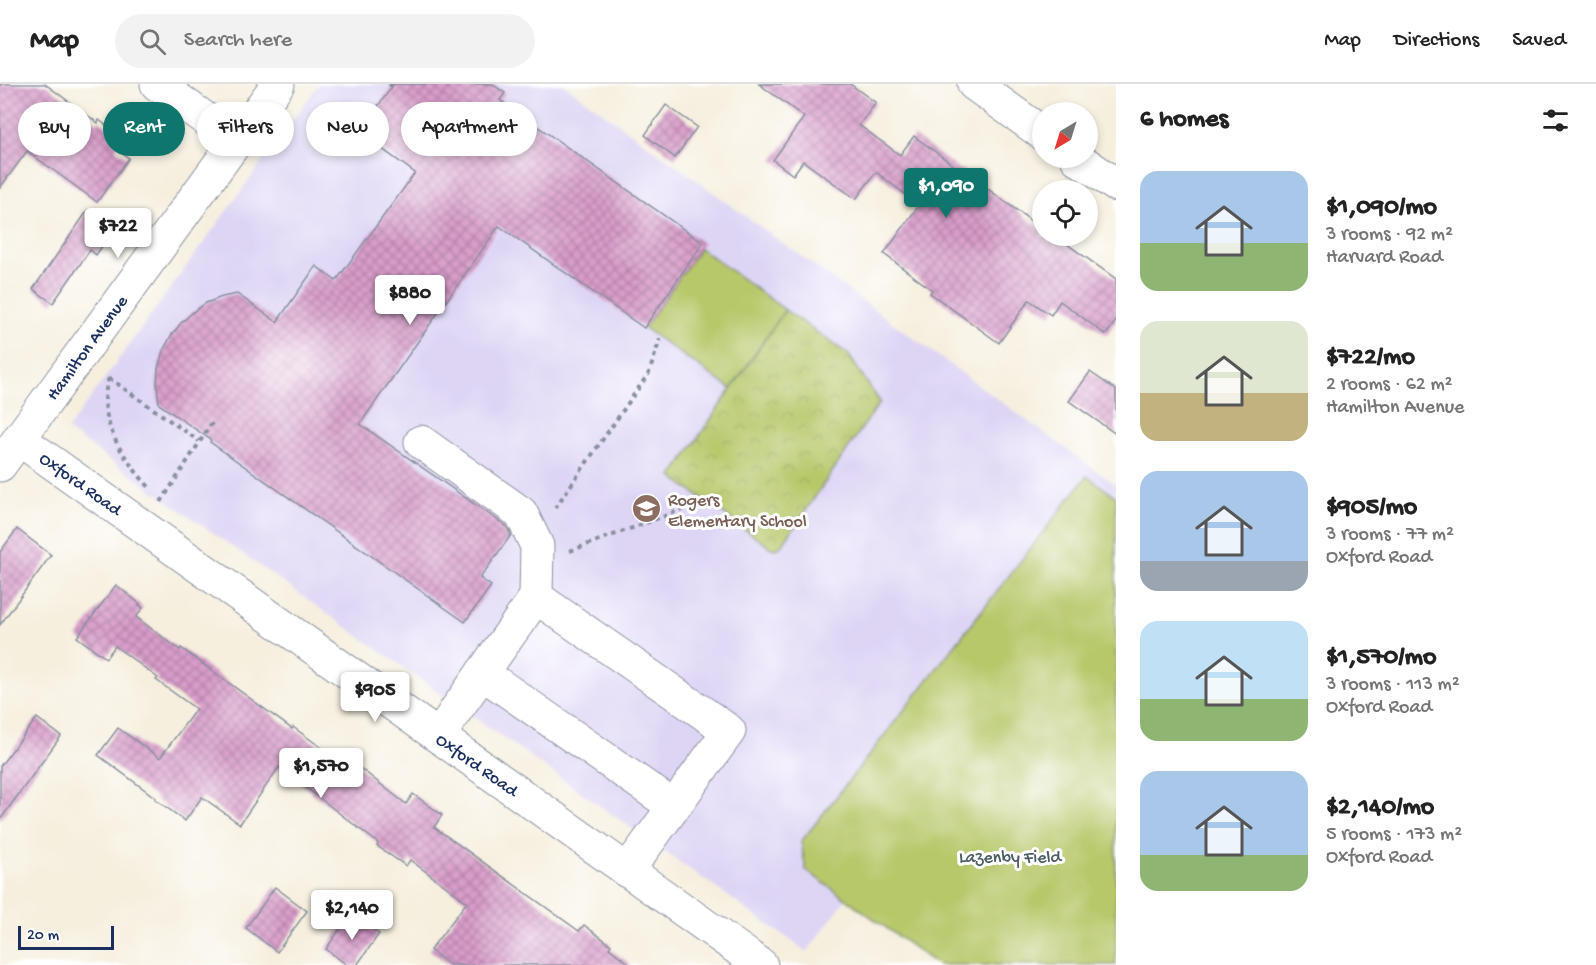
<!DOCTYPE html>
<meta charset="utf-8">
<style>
body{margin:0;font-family:"Gochi Hand",sans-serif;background:#f2f2f2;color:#222;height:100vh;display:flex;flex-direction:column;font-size:22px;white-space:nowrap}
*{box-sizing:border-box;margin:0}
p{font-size:20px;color:#767676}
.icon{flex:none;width:33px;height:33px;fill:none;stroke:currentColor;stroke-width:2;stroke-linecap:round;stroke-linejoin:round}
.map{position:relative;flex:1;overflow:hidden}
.sheet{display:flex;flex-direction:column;background:#fff;width:480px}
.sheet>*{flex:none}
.guide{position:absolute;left:18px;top:18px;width:570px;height:54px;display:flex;gap:12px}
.needle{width:39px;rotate:218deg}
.controls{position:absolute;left:1032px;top:18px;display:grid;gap:12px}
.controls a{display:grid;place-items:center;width:66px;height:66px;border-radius:50%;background:#fff;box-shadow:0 3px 9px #0003;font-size:30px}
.scale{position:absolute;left:18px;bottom:15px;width:96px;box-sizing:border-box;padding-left:6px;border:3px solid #1b2f5e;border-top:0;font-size:16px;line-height:21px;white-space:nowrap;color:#1b2f5e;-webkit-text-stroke:4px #fff;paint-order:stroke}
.price{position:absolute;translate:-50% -51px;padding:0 14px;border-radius:6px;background:#fff;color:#222;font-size:20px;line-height:39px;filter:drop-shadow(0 2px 3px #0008)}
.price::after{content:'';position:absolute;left:50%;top:36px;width:18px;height:14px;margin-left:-9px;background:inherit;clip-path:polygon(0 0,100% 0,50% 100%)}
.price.current{background:#0f766e;color:#fff}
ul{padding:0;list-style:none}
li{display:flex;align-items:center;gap:18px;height:150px;padding:0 24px}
li span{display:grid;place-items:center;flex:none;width:168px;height:120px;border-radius:18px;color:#555}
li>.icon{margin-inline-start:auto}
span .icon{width:72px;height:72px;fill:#fffc;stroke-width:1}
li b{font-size:26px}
h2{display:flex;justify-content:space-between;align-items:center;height:72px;padding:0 24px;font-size:26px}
.tag{padding:0 21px;border-radius:27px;background:#fff;box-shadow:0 3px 9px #0003;font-size:21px;line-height:54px}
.tag.current{background:#0f766e;color:#fff}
header{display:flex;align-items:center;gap:36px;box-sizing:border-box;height:84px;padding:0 30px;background:#fff;border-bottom:2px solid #e0e0e0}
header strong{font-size:28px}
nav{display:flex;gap:33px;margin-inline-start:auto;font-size:21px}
.search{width:420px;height:54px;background:#f2f2f2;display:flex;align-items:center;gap:15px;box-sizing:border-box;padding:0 21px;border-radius:33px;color:#767676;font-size:22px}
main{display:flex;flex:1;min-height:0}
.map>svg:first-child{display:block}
</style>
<header>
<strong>Map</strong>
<div class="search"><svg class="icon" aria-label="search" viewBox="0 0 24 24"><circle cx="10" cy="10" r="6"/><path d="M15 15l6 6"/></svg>Search here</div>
<nav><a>Map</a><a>Directions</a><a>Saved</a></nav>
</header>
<main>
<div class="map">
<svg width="1116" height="881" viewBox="0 0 1116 881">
<defs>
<pattern id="park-crowns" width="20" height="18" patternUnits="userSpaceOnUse" patternTransform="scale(1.5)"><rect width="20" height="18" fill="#b7c86b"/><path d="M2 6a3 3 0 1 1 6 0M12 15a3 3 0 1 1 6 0" fill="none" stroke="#9dac5f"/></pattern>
<pattern id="building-cross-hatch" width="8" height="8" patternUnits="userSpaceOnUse" patternTransform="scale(1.5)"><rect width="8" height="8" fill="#d99dca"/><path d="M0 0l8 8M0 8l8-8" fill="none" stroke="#af80a7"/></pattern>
</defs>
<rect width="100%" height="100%" fill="#fff"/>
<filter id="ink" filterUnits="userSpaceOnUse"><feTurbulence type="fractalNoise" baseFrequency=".0167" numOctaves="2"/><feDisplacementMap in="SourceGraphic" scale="12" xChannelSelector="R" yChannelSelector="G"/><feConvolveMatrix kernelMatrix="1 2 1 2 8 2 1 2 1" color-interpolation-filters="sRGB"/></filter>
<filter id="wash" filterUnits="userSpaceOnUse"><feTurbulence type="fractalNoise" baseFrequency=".008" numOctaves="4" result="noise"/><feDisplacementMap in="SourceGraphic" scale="24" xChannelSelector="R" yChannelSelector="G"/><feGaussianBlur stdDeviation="1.35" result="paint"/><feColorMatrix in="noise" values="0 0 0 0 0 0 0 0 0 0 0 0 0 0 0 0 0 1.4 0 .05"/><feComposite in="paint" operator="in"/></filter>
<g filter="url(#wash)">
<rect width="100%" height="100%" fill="#f6efde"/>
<!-- built -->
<path fill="#ded5f5" d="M319 0H564L1116 401V448L807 868 67 346Z"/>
<!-- park -->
<path fill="url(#park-crowns)" stroke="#697c64" stroke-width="1.5" d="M785 226 848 270 880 318 782 461 777 465 771 464 672 393 675 388Z"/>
<!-- pitch -->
<g fill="#b7c86b" stroke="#697c64" stroke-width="1.5">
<path d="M700 164 785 226 731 305 644 244Z"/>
<path d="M1087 392 1116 413V881H938L806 786 801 758Z"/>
</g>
<g id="blocks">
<!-- building -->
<g fill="url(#building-cross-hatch)">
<path d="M0 0H45L98 39 99 36 123 54 115 65 129 74 97 118 27 67 0 104Z"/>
<path d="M394 0H492L505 9 500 16 703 159 644 244 499 142 360 340 506 442 511 451 480 494 491 502 465 538 210 358 211 356 159 320 157 302 158 285 163 267 171 252 181 239 193 228 206 219 222 213 237 210 277 238 316 182 336 197 415 89 359 48Z"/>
<path d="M759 0H850L876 19 859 41 900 71 914 52 960 86 961 85 1042 145V152H1052L1056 154 1057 153 1116 195V237L1106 251 1060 217 1051 231 1029 216 999 259 930 209 932 206 884 170 919 121 876 88 856 115 803 77 793 91 773 76 804 33Z"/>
<path d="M666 21 697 43 675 74 645 51Z"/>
<path d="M88 126 114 145 96 171 90 166 53 219 33 205Z"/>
<path d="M1090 288 1116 306V350L1069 317Z"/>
<path d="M17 445 51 471 0 541V468Z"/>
<path d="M116 501 140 520 139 521 143 524 136 533 180 566 181 564 292 645 293 643 347 682 351 677 406 720 413 710 442 731 434 743 579 847 584 841 611 861 609 864 631 881H450L430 866 467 818 410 776 406 782 377 762 378 759 279 683 240 740 202 713 185 737 155 715 156 714 98 671 118 644 160 674 196 625 156 596 158 594 115 562 106 574 77 553Z"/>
<path d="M37 634 61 652 0 736V682Z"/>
<path d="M275 803 307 827 277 868 246 844Z"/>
<path d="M351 830 379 850 357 881H347L326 865Z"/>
</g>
</g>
</g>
<g filter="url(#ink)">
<use href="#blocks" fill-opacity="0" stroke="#888f9e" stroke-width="1.5"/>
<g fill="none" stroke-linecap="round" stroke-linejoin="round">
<defs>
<g id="minor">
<path d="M157 0 236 57"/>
<path d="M974 0 1042 49"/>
<path d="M1077 74 1116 101"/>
<path id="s1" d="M19 355 761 881"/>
<path d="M421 358 521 429 537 462 536 513"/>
<path id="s2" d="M0 381 278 0"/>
<path d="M482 589 673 722"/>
<path d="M439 653 456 626 536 513 729 647 627 787"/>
</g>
</defs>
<!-- minor casing -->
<use href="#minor" stroke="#888f9e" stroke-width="35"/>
<!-- path -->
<g stroke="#888f9e" stroke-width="4" stroke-dasharray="4.5 4.5" stroke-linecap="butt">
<path d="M389 0 392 2"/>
<path d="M109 294C94 335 125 377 151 405"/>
<path d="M109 294 199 357"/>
<path d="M161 418 212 339"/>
<path d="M555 424 649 289 660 255"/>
<path d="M570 467 705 417"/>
</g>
<!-- minor -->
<use href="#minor" stroke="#fff" stroke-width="33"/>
</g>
</g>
<!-- icons -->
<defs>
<symbol id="school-disc" viewBox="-11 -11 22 22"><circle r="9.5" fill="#8d6e63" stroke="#fff"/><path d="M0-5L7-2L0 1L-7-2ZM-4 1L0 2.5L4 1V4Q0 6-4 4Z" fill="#fff"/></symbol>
</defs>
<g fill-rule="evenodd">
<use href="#school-disc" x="630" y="408" width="33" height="33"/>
</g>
<g text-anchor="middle" stroke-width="6" stroke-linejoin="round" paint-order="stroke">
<!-- street labels -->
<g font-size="18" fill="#1b2f5e" stroke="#fff">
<text dy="6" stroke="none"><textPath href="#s2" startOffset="146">Hamilton Avenue</textPath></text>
<text dy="6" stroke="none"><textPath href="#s1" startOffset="76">Oxford Road</textPath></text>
<text dy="6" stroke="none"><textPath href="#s1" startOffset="562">Oxford Road</textPath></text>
</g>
<!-- education labels -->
<g font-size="18" fill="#785e54" stroke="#fff" text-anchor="start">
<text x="668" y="421">Rogers<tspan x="668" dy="21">Elementary School</tspan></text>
</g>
<!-- park labels -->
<g font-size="18" fill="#4a5d62" stroke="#fff">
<text x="1010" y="778">Lazenby Field</text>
</g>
</g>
</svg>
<div class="controls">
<a><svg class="needle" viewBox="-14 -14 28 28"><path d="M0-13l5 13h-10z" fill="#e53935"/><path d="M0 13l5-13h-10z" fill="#767676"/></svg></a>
<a><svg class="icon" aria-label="locate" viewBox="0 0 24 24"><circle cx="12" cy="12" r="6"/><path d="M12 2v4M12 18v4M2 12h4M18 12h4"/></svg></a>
</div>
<div class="scale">20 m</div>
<b class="price current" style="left:946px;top:135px">$1,090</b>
<b class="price" style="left:118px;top:175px">$722</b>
<b class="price" style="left:410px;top:242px">$880</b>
<b class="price" style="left:375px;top:639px">$905</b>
<b class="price" style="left:321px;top:715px">$1,570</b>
<b class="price" style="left:352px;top:857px">$2,140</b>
<div class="guide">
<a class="tag">Buy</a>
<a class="tag current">Rent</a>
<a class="tag">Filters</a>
<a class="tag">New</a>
<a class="tag">Apartment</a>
</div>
</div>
<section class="sheet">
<h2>6 homes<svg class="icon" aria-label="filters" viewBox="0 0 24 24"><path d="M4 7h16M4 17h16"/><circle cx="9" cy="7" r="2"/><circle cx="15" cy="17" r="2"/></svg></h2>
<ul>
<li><span style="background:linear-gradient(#a9c7e8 60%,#8fb573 0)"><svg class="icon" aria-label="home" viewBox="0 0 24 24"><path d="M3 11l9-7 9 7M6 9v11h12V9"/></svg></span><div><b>$1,090/mo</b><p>3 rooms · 92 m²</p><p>Harvard Road</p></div></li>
<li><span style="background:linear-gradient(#dfe7d0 60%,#c2b280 0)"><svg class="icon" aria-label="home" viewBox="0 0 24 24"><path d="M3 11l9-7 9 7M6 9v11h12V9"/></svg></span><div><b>$722/mo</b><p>2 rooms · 62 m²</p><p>Hamilton Avenue</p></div></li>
<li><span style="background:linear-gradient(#a9c7e8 75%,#9aa5b1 0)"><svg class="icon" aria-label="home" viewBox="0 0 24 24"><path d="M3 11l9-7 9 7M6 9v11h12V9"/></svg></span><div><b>$905/mo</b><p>3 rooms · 77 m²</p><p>Oxford Road</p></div></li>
<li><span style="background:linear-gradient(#bfe0f5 65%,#8fb573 0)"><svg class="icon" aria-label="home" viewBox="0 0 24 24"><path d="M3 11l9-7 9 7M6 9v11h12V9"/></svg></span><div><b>$1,570/mo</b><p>3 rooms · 113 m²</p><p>Oxford Road</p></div></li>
<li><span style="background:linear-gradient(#a9c7e8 70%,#8fb573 0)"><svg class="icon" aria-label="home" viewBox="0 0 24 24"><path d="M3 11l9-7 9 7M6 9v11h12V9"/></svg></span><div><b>$2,140/mo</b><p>5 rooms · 173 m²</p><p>Oxford Road</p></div></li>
</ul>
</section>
</main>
